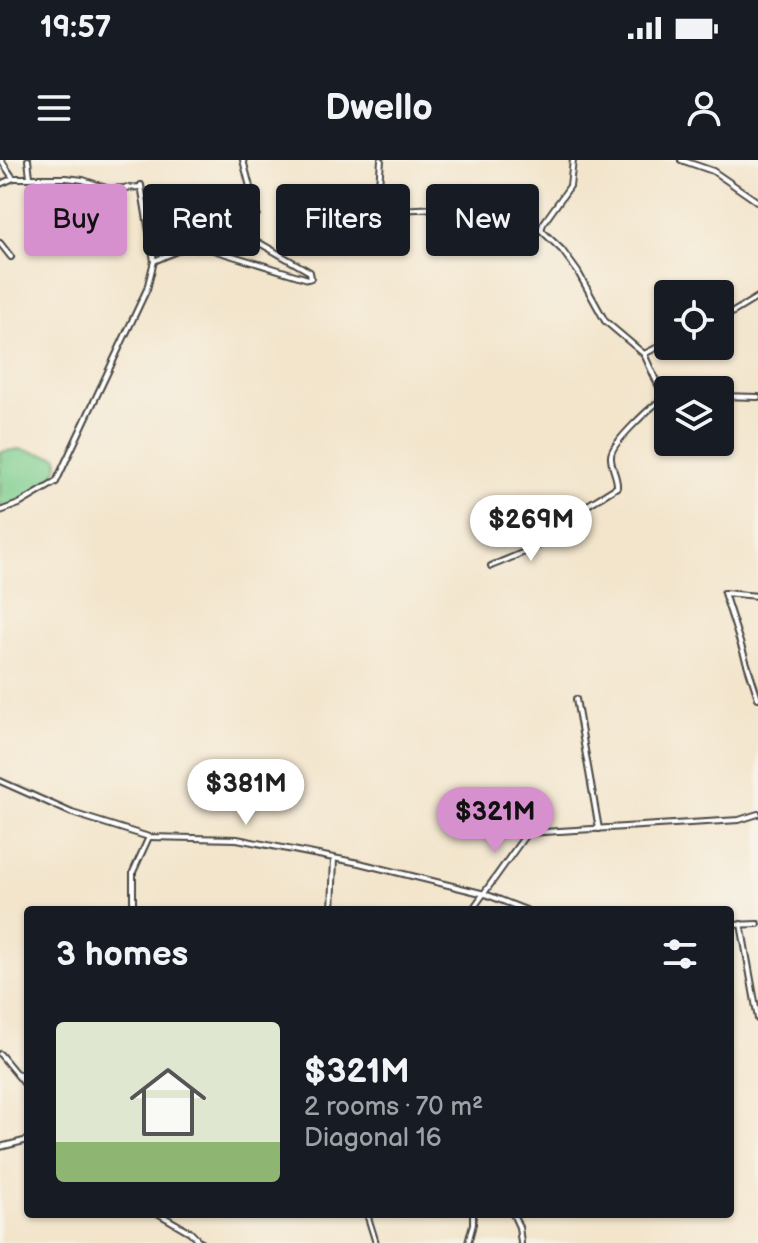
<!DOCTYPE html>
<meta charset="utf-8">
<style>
body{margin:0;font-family:"Balsamiq Sans",sans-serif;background:#20242c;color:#f1f3f6;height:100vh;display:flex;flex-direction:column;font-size:30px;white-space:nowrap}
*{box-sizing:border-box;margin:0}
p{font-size:26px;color:#9ea1a6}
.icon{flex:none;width:44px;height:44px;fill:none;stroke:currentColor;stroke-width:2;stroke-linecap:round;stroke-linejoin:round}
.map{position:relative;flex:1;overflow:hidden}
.panel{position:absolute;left:24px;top:746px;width:710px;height:312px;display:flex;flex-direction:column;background:#171b24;border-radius:8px;box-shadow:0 2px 6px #0004}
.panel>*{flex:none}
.banner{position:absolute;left:24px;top:24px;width:710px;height:72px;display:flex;gap:16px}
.tools{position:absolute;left:654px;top:120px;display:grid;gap:16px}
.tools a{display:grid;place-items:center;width:80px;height:80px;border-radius:8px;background:#171b24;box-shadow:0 2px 6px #0004;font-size:40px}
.price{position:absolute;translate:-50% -68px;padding:0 18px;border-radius:28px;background:#fff;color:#222;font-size:26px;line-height:52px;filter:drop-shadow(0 2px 4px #0008)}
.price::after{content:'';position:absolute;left:50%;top:48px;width:24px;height:18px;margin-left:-12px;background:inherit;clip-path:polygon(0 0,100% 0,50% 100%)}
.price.current{background:#d690ce;color:#111}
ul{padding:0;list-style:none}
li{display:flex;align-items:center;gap:24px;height:200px;padding:0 32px}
li span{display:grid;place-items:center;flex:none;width:224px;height:160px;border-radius:8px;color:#555}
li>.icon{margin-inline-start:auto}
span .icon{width:96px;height:96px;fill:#fffc;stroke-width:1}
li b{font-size:34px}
h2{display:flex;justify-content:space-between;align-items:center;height:96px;padding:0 32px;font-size:34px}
.chip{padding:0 28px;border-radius:8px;background:#171b24;box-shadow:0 2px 6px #0004;font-size:28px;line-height:72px}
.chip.current{background:#d690ce;color:#111}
.status{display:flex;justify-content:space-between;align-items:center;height:56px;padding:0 40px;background:#171b24;direction:ltr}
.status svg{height:22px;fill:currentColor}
header{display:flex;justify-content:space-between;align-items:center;height:104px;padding:0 32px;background:#171b24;font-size:36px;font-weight:800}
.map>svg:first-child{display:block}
</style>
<div class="status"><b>19:57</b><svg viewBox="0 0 49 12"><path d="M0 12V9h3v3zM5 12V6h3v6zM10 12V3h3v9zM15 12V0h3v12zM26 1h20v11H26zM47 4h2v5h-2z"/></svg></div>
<header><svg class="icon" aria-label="menu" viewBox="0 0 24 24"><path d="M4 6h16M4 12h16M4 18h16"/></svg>Dwello<svg class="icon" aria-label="person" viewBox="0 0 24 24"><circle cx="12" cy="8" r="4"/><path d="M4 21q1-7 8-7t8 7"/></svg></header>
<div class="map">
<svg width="758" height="1083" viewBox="0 0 758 1083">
<rect width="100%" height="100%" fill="#f7f3e8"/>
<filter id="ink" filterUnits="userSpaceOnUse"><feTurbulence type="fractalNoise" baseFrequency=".0125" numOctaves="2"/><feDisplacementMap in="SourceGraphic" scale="16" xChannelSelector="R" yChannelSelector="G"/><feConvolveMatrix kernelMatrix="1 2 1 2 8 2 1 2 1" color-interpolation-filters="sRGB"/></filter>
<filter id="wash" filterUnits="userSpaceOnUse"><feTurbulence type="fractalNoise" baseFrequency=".006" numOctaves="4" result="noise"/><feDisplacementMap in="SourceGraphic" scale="32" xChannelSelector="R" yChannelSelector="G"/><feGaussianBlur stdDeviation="1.8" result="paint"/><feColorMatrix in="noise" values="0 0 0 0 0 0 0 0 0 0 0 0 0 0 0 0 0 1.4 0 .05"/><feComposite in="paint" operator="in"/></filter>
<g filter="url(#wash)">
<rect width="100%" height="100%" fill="#f3e5cc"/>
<!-- grass -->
<path fill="#7ece8f" stroke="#547c5d" stroke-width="2" d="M19 289 58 297C61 325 22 340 0 348V292Z"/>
</g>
<g filter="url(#ink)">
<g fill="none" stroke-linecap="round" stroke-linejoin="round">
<defs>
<g id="street">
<path d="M1 0 13 18"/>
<path d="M28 0 30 17"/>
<path d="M381 0 377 51 438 48 469 52 541 70 562 90 578 112 605 161 644 194 668 247"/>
<path d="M681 0 713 11 758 42"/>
<path d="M0 24 14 18H66L83 20 109 29 141 27"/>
<path d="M541 70 543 64 570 26 573 0"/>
<path d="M0 83 11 97"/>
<path d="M154 101 184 88 210 89 308 119 311 118 310 112 244 74 257 54 243 0"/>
<path d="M720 160 758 137"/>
<path d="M644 194 668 182"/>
<path d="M720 236 758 237"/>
<path d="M0 351 19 344 56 322 147 129 154 101 141 25"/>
<path d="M537 365 550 353 563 347 583 348 617 327C618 317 610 306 611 296 611 283 656 241 668 236"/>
<path d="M491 406C514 396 580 373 583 348"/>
<path d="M758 436 724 433 758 538"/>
<path d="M576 539 599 669"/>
<path d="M0 621 72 653 149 677 237 679 359 703 485 734 526 750"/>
<path d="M133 750V712L149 677"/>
<path d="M332 750 334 699"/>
<path d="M472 750 527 673 739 660 758 654"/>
<path d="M741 764 758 859"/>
<path d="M730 765 758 764"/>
<path d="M0 894 28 928"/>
<path d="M18 915 28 911"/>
<path d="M0 987 28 980"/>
<path d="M159 1054 190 1072 201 1083"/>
<path d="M367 1054 376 1083"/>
<path d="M513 1054 519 1067 521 1083"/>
<path d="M468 1083 473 1064V1054"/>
</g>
</defs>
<!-- street casing -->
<use href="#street" stroke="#494743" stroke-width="8"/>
<!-- street -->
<use href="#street" stroke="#fff" stroke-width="4"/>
</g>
</g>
</svg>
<div class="tools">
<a><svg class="icon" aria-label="locate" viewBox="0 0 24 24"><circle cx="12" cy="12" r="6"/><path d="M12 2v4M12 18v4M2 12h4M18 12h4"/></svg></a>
<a><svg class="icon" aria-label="layers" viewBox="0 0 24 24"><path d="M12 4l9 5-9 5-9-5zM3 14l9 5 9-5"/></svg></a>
</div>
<b class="price" style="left:531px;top:403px">$269M</b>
<b class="price" style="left:246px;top:667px">$381M</b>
<b class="price current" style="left:495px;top:695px">$321M</b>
<div class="banner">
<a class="chip current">Buy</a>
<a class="chip">Rent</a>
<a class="chip">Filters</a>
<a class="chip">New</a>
</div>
<section class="panel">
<h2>3 homes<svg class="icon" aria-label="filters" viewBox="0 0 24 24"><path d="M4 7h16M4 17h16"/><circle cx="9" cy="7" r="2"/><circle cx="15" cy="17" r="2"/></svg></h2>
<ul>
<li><span style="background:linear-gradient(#dfe7d0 75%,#8fb573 0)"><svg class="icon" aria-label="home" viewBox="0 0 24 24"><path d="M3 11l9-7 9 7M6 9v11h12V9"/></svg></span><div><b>$321M</b><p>2 rooms · 70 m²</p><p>Diagonal 16</p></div></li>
</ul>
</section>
</div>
